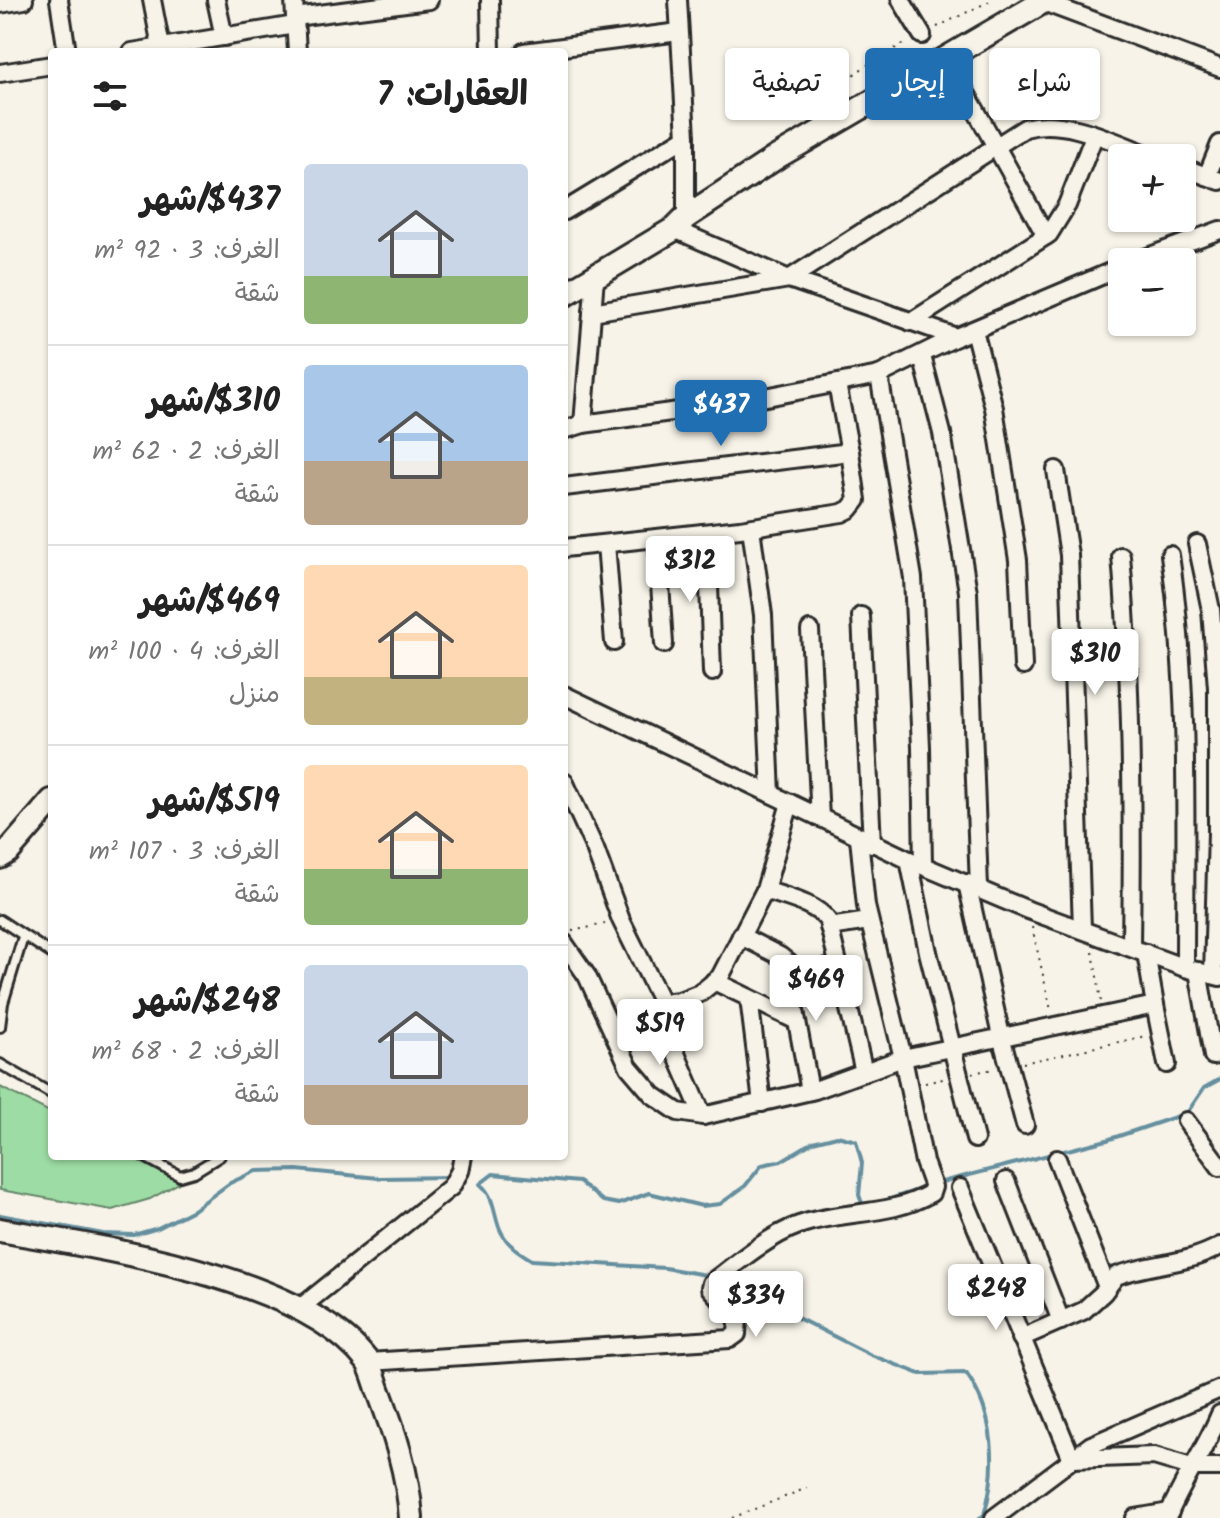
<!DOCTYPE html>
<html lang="ar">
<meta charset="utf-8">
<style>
body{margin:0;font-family:Kalam,"Playpen Sans Arabic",sans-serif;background:#f2f2f2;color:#222;direction:rtl;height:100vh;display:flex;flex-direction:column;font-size:30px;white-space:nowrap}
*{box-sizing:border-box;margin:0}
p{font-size:26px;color:#767676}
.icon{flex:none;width:44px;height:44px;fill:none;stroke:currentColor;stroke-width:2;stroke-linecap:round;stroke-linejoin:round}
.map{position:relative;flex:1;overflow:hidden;direction:ltr}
.sheet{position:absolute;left:48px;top:48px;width:520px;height:1112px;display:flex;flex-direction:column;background:#fff;border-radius:8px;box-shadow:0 2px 6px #0004;direction:rtl}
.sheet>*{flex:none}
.banner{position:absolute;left:592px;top:48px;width:508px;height:72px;direction:rtl;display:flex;gap:16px}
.controls{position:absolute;left:1108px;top:144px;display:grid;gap:16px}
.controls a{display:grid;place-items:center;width:88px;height:88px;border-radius:8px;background:#fff;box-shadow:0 2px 6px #0004;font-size:40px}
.price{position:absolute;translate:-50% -68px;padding:0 18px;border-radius:8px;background:#fff;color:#222;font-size:26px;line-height:52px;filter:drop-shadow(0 2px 4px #0008)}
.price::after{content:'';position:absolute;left:50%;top:48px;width:24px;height:18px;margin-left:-12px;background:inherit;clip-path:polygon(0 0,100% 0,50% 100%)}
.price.selected{background:#1f6fb2;color:#fff}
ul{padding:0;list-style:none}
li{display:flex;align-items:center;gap:24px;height:200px;padding:0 40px}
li+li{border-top:2px solid #e0e0e0}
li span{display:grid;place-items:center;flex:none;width:224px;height:160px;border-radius:8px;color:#555}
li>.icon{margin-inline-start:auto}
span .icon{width:96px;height:96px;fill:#fffc;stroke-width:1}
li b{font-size:34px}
h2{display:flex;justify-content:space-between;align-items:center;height:96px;padding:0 40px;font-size:34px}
.pill{padding:0 28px;border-radius:8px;background:#fff;box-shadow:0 2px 6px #0004;font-size:28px;line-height:72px}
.pill.selected{background:#1f6fb2;color:#fff}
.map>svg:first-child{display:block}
</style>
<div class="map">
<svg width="1220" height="1518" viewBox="0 0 1220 1518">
<rect width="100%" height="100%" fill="#f7f3e8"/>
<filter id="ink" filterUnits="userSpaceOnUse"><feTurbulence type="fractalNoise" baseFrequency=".0125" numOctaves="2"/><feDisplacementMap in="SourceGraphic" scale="16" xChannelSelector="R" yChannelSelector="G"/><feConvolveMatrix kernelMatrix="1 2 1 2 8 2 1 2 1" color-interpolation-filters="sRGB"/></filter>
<g filter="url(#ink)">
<!-- green -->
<path fill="#9ddca4" stroke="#648468" stroke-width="2" d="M0 1087 52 1113V1156H136L184 1180 150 1199 112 1210 0 1190Z"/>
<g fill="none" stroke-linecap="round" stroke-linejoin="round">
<!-- stream -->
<g stroke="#658f9f" stroke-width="4">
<path d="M938 1183 1107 1140 1187 1113 1204 1088 1220 1079"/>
<path d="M881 1202 930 1186"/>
<path d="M0 1215 103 1234 134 1235 158 1228 193 1210 230 1183 256 1171 297 1170 379 1178 453 1177"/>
<path d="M712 1276 665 1268 532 1260C517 1251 505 1243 499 1227 493 1210 494 1196 480 1184L493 1174 579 1182 603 1201 619 1204 649 1193 702 1206 720 1204 745 1186 762 1165 781 1161 813 1142 837 1136 856 1141 862 1163 859 1195 863 1206H865"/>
<path d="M724 1281 871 1355 920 1374 966 1373C995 1414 998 1467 984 1515L980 1518"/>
</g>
<defs>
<g id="lane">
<path d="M0 920 52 954"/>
<path d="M0 1027 3 1003 23 937"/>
<path d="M0 1064 52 1094"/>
<path d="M143 1156 180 1176 194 1172 220 1156"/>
</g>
<g id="street">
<path d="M59 0 67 52"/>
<path d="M152 0 161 47"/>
<path d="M216 0 224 37"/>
<path d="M294 0 297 52"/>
<path d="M490 0 491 52"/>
<path d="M678 0 686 137V217"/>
<path d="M901 0 922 35"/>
<path d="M1038 0 1220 68"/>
<path d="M0 4 24 0"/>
<path d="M295 17 429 0"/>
<path d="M132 52 295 25"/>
<path d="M524 52 679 32"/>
<path d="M946 57 1046 236"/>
<path d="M0 73 52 65"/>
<path d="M1182 167 1220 181"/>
<path d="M1207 176 1220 144"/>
<path d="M564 211 686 137"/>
<path d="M674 229 789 279 956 337"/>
<path d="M1134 262 1220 230"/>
<path d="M592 312 789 279 1025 128C1067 116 1117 144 1157 158"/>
<path d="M911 322 1049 234 1067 205 1094 136"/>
<path d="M974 330 994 408 1018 560 1023 666"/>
<path d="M922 356 942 433 968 592 979 888"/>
<path d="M879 375 913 578 921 747 923 865"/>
<path d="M583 424 595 277"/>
<path d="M564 430 583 424 730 404 879 375 956 337 1122 267"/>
<path d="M1056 470 1069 555 1082 928"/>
<path d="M564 487 850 452 837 384"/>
<path d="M751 528 763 615 771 794"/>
<path d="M703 533 709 585 712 672"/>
<path d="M657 538 664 644"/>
<path d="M606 544 614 642"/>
<path d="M1197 544 1211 610 1217 688V832L1213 975"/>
<path d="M564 548 740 529 842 513 850 509 857 500 850 452"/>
<path d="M1170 555C1190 691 1185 830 1185 968"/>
<path d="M1121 556C1132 686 1133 817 1131 947"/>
<path d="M861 616 872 844"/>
<path d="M810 630 820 818"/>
<path d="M564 695 909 860 1028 910 1185 968 1220 977"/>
<path d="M564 781 595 849 621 920 662 1003 679 1001 700 993 720 977 765 890 790 803"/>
<path d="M909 860 928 952 975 1139"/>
<path d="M967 883 1001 1036 1025 1125"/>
<path d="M765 890C784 897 816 903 828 921L864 1072"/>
<path d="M829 927 869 921"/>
<path d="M741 936 780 956 796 969 805 971 838 967"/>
<path d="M564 943 587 976 629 1067 653 1095 678 1112 703 1116 815 1090 903 1058 1155 1005 1146 953"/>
<path d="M786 962 810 1091"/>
<path d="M1198 971 1213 1056"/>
<path d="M714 981 795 1020"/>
<path d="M749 998 762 1103"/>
<path d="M662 1003 677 1056 703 1116"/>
<path d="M1155 1005 1167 1064"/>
<path d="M1186 1121 1220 1167"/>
<path d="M1057 1159 1107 1287"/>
<path d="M1006 1181 1061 1321"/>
<path d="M960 1188 1072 1459 1154 1456 1191 1467H1220"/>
<path d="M300 1308 451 1187 460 1171 463 1156"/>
<path d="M1021 1338 1083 1311 1104 1292 1116 1276C1150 1263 1187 1265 1220 1246"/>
<path d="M368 1362 730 1339 737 1334 738 1319 710 1288 711 1283C735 1264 770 1235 799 1225 841 1210 891 1217 931 1193L933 1187 924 1162 903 1058 866 906 859 838"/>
<path d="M994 1518 1091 1445 1220 1389"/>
<path d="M1135 1518 1170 1512"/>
<path d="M1167 1518C1182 1482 1205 1450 1220 1414"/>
</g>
<g id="secondary">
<path d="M564 295 674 229 686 217 777 157 1046 0"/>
<path d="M0 857 8 852 52 801"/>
<path d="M0 1230C100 1248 302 1276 367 1361 372 1368 375 1380 378 1389 394 1431 408 1473 411 1518"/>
</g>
</defs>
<!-- lane casing -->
<use href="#lane" stroke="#2b2b2b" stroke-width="14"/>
<!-- street casing -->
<use href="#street" stroke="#2b2b2b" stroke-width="22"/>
<!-- secondary casing -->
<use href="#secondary" stroke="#2b2b2b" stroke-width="28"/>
<!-- path -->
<g stroke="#2b2b2b" stroke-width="2" stroke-dasharray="2 6" stroke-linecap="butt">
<path d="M937 27 992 0"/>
<path d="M807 118C832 87 871 60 906 43"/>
<path d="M1032 927 1051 1010"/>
<path d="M572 931 605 924"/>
<path d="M1093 952 1101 1001"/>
<path d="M1023 1063 1146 1036"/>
<path d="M972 1073 994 1069"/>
<path d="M925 1083 943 1079"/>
<path d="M732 1518 807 1488"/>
</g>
<!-- lane -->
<use href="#lane" stroke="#f7f3e8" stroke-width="8"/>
<!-- street -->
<use href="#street" stroke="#f7f3e8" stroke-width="16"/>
<!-- secondary -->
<use href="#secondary" stroke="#f7f3e8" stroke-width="22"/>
</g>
</g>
</svg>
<div class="controls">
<a>+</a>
<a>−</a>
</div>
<b class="price selected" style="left:721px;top:448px">$437</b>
<b class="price" style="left:690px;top:604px">$312</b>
<b class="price" style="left:1095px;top:697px">$310</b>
<b class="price" style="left:816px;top:1023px">$469</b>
<b class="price" style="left:660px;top:1067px">$519</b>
<b class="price" style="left:996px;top:1332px">$248</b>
<b class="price" style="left:756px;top:1339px">$334</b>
<div class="banner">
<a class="pill">شراء</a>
<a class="pill selected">إيجار</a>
<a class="pill">تصفية</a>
</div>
<section class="sheet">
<h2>العقارات: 7<svg class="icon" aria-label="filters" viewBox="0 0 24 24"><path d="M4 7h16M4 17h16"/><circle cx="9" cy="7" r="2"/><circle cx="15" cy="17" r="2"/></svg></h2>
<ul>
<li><span style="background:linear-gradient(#c9d6e8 70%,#8fb573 0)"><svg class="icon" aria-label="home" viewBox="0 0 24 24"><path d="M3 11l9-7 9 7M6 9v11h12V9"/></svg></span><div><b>$437/شهر</b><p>الغرف: 3 · 92 m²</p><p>شقة</p></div></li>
<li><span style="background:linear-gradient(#a9c7e8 60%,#b9a48a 0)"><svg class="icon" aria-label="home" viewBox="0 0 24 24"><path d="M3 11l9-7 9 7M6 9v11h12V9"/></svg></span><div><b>$310/شهر</b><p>الغرف: 2 · 62 m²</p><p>شقة</p></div></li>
<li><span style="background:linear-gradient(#ffd9b3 70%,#c2b280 0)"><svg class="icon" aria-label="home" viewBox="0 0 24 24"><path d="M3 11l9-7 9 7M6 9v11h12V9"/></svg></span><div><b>$469/شهر</b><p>الغرف: 4 · 100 m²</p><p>منزل</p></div></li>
<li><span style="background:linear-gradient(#ffd9b3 65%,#8fb573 0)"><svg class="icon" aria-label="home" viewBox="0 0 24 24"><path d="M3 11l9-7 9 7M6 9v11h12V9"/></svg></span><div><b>$519/شهر</b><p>الغرف: 3 · 107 m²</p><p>شقة</p></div></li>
<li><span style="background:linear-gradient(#c9d6e8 75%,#b9a48a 0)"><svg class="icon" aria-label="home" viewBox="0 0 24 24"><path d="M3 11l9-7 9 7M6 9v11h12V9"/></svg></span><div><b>$248/شهر</b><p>الغرف: 2 · 68 m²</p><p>شقة</p></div></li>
</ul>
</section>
</div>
